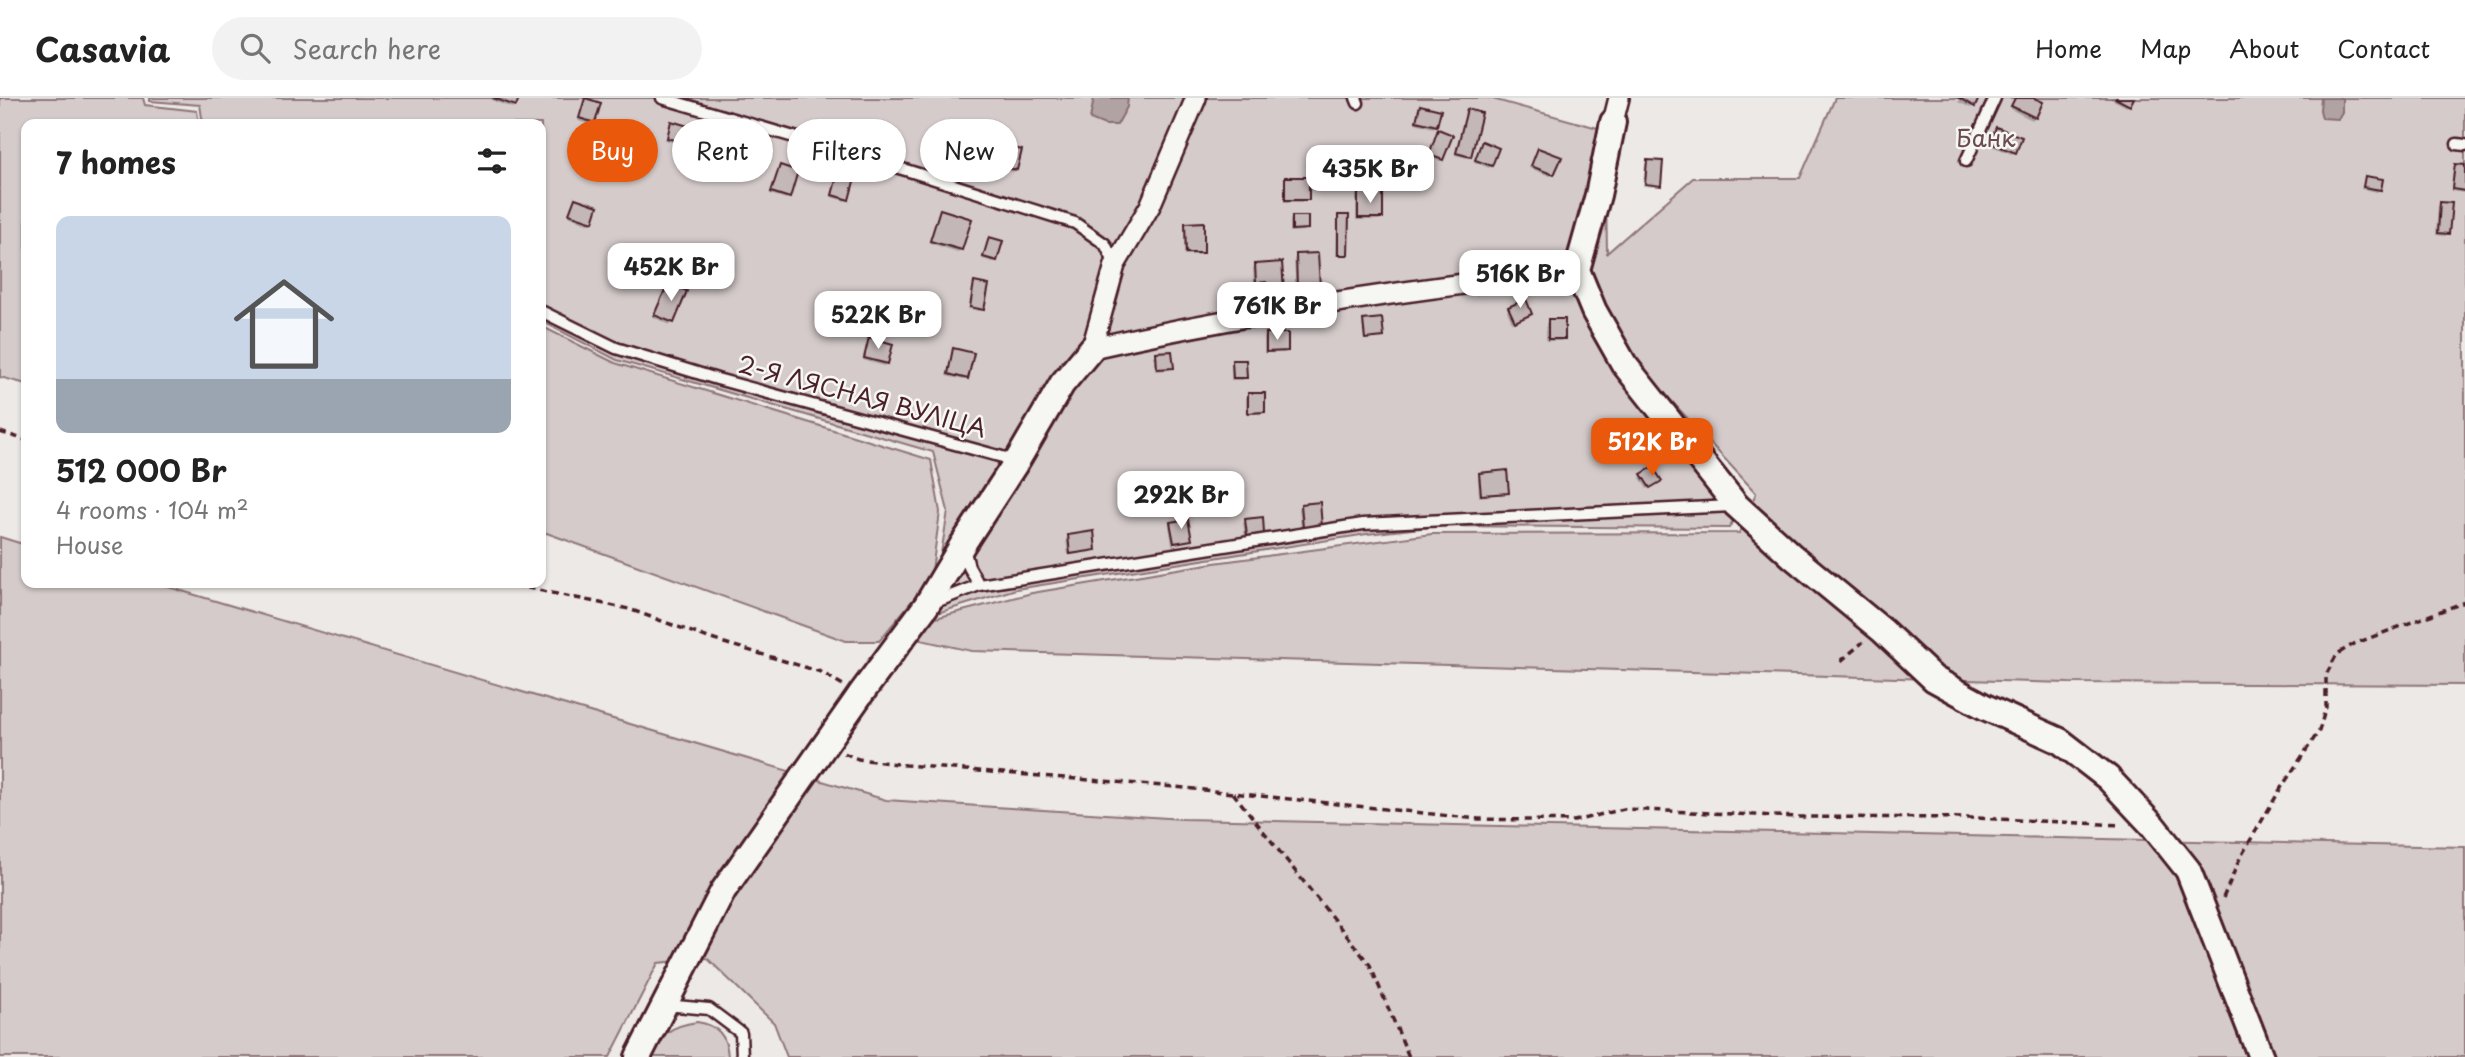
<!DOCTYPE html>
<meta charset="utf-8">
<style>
body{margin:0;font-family:"Playpen Sans",sans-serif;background:#f2f2f2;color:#222;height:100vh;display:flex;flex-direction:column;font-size:26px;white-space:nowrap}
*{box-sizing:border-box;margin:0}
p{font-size:23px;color:#767676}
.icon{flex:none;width:38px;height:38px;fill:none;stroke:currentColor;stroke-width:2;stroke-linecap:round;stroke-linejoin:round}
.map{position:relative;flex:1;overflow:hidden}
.panel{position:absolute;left:21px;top:21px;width:525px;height:469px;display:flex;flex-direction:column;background:#fff;border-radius:14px;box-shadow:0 2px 5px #0004}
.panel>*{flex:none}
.banner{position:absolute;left:567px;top:21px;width:665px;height:63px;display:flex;gap:14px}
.price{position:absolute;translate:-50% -60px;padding:0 16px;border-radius:14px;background:#fff;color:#222;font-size:23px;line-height:46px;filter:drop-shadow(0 2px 4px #0008)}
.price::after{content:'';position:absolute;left:50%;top:42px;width:21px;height:16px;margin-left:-10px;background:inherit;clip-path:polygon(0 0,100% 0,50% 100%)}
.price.selected{background:#ea580c;color:#fff}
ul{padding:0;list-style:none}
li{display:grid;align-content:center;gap:14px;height:371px;padding:0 35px}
li span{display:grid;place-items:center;height:217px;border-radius:14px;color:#555}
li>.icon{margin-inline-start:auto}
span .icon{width:126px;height:126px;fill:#fffc;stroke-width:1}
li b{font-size:30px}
h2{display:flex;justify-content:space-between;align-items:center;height:84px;padding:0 35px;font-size:30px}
.pill{padding:0 24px;border-radius:32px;background:#fff;box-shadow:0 2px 5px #0004;font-size:24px;line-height:63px}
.pill.selected{background:#ea580c;color:#fff}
header{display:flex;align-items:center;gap:42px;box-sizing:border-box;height:98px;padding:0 35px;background:#fff;border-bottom:2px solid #e0e0e0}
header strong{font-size:33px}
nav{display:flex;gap:38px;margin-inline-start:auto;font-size:24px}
.search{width:490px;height:63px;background:#f2f2f2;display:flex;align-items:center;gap:18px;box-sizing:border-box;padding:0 24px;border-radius:38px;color:#767676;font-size:26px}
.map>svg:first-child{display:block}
</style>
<header>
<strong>Casavia</strong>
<div class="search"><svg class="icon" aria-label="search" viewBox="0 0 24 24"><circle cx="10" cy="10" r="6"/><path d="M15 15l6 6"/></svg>Search here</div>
<nav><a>Home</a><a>Map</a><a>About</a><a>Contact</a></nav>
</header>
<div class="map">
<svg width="2465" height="959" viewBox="0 0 2465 959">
<rect width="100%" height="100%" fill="#ece9e6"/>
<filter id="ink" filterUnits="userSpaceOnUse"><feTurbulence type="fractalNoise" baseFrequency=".0143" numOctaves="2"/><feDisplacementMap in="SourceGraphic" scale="14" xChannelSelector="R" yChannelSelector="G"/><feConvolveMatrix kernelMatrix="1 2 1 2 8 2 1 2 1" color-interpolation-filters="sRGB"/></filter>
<g filter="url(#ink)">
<!-- green -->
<g fill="#d4cbca" stroke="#8f757a" stroke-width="2">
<path d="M0 0H143L145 7 197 13 199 26H26V286L0 279Z"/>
<path d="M150 0H1489L1605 32 1607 155 1693 80H1800L1835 0H2465V587L2068 585 972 553 911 540 928 522 1032 495 1214 465 1432 436 1739 435 1756 395 1645 274 1747 398 1729 430 1439 428 1367 436 1016 491 931 517 948 413 933 354 617 262 541 223V26H203L200 7 150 3Z"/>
<path d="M541 228 615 265 931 362 940 414 931 480 879 543H846L541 433Z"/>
<path d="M0 439 26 447V485H155L886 702 1183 721 2465 749V959H787L774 925 707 860 658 865 610 959H0Z"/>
<path d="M697 924C718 927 727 938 728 959H649C664 935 669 928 697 924Z"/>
</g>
<!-- water -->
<g fill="#b1a2a3" stroke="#886e73" stroke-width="2">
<path d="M1094 0H1128L1127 9 1117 27H1105L1090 21Z"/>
<path d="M2321 0H2342V14L2338 21 2322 20 2320 12Z"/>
</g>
<!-- shadow -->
<g fill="#0003">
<path d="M492 0H518L512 10 491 2Z"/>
<path d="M1960 0H1977L1971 10 1958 4Z"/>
<path d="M2015 0H2030L2035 19 2032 22 2010 11Z"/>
<path d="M2109 0H2132L2127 9Z"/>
<path d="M586 2 594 24 592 27 578 23Z"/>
<path d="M1421 9 1435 27 1433 30 1415 25Z"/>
<path d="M1467 13 1469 58 1467 60 1455 57Z"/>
<path d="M672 25 689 46 686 48 665 42Z"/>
<path d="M1438 33 1442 61 1440 63 1427 59Z"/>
<path d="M1994 33 2014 54 2012 56 1989 47Z"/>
<path d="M723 42 746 64 744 66 717 61Z"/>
<path d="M1482 45 1491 67 1489 70 1474 64Z"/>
<path d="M1004 49 1016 71 1013 74 997 70Z"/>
<path d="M1538 52 1553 76 1550 78 1529 70Z"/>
<path d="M1648 64 1660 87 1657 89 1643 88 1645 66Z"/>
<path d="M2455 68 2465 69V95L2451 93 2453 70Z"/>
<path d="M780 69 788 99 786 101 770 96Z"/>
<path d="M840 73 847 101 845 103 831 99Z"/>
<path d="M2365 80 2379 92 2377 94 2361 91Z"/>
<path d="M1286 81 1307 101 1305 104H1284V83Z"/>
<path d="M1359 95 1381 120 1379 122H1356V97Z"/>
<path d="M576 102 591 123 589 126 568 118Z"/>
<path d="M2441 106 2448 135 2445 138 2436 137 2438 108Z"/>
<path d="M940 113 961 151 958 154 929 145Z"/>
<path d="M1339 119 1347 156 1344 158H1336L1337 121Z"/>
<path d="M1292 120 1306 131 1304 133 1290 134V122Z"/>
<path d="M1186 126 1202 154 1200 157H1184V129Z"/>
<path d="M990 141 995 162 993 164 982 161Z"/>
<path d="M1297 158 1318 188 1316 191 1296 192 1294 161Z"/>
<path d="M1256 167 1282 193 1279 195 1265 196 1264 186H1254L1253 170Z"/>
<path d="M975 186 983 211 980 213 968 211Z"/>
<path d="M668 187 673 224 670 227 653 219Z"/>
<path d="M1509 210 1528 218 1512 225 1507 213Z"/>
<path d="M1364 223 1382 238 1379 240 1364 242 1362 226Z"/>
<path d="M1549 223 1563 240 1561 243H1546V225Z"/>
<path d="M1266 237 1287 253 1284 255H1264V240Z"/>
<path d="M870 241 886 265 884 268 863 262Z"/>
<path d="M954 252 967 280 964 282 946 278Z"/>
<path d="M1156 256 1172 269 1169 272 1155 273 1154 258Z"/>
<path d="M1233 264 1245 279 1243 282H1231V266Z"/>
<path d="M1248 297 1263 313 1261 316H1246V299Z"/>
<path d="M1480 377 1508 394 1505 396 1479 399 1478 379Z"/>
<path d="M1642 378 1657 385 1647 391 1640 380Z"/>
<path d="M1302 407 1320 428 1301 432 1299 410Z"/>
<path d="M1246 423 1263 436 1260 438 1245 440 1243 425Z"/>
<path d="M1171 426 1190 442 1172 447 1169 428Z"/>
<path d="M1069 438 1095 452 1092 454 1068 457 1066 441Z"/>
</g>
<!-- building -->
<g fill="#c4b7b7" stroke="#4a1f2b" stroke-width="2">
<path d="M493 0H519L516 8Z"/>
<path d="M585 0 601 5 595 25 579 20Z"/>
<path d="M1959 0H1979L1975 9Z"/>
<path d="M2015 0H2034L2043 4 2036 20 2011 8Z"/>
<path d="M2115 0H2134L2130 8Z"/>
<path d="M1420 7 1441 12 1437 28 1416 23Z"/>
<path d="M1467 11 1482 15 1471 59 1456 55Z"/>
<path d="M671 23 695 30 690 46 667 40Z"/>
<path d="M1996 29 2022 39 2016 55 1990 45Z"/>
<path d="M1438 31 1453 37 1443 62 1429 57Z"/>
<path d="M722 40 752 46 748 65 718 59Z"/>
<path d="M1482 43 1499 50 1492 68 1475 62Z"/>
<path d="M1003 47 1022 52 1017 72 999 68Z"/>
<path d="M1538 50 1562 59 1554 77 1531 68Z"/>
<path d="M1647 62 1663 63 1661 88 1645 86Z"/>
<path d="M2455 66 2465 67V93L2452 91Z"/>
<path d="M780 67 798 73 790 100 771 94Z"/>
<path d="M839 71 856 76 849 102 832 97Z"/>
<path d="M2365 78 2383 81 2381 92 2363 89Z"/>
<rect x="1285" y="79" width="24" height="23"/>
<path d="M1358 93 1383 94V120H1358Z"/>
<path d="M575 100 598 108 593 124 569 116Z"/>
<path d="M2440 104 2452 105 2449 136 2438 135Z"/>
<path d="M940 111 972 121 962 152 930 143Z"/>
<path d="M1338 117H1349L1348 157H1338Z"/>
<path d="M1292 118H1308V131L1292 132Z"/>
<path d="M1204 124V155H1186L1185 125Z"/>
<path d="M989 139 1003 143 997 163 983 159Z"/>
<path d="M1318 155 1320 189 1297 190 1296 156Z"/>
<path d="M1282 164 1284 193 1267 195 1266 184 1256 185 1255 166Z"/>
<path d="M974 184 989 187 984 212 970 209Z"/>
<path d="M668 185 687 193 674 225 654 217Z"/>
<path d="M1526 201 1532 216 1515 224 1508 209Z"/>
<path d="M1382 220 1384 239 1365 241 1363 222Z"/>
<rect x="1548" y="221" width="17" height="20"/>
<path d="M1266 235H1288V253L1266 254Z"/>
<path d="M869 239 893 246 888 266 864 260Z"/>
<path d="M953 250 974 255 968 281 948 276Z"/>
<path d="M1172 253 1174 270 1157 271 1156 254Z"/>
<path d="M1232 262H1246L1247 280H1233Z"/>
<path d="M1248 295H1265V314L1248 315Z"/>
<path d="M1653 369 1662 383 1650 390 1641 376Z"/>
<path d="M1507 372 1509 395 1481 397 1479 375Z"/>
<path d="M1320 404 1322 429 1303 430 1301 406Z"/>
<path d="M1263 419 1264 436 1247 438 1245 421Z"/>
<path d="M1188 421 1192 442 1174 445 1170 424Z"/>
<path d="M1094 433 1096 452 1070 456 1068 437Z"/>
</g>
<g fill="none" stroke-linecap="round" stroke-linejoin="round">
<defs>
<g id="service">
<path d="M662 0 909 73 1075 125 1105 146 1115 166"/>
<path d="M1356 0 1358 5"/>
<path d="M2457 46 2465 47"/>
<path d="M1966 63 1995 0"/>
<path d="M541 213 616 250 717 281 1017 363"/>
<path d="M964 450 969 469 979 487"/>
<path d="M933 505 979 487 1363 426 1732 408"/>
<path d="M665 907 709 911 741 935 742 959"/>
</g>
<g id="minor">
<path d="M1196 0 1150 108 1115 167 1092 250C1251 214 1414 191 1577 172"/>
<path d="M1613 24 1619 0"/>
</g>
<g id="tertiary">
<path d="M1613 24 1598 97 1577 172 1594 213 1624 266 1736 407 1792 458 1883 533 1934 581 1985 609 2060 643 2108 680 2153 728 2188 772 2261 959"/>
<path d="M638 959 723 793 860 597 926 508 963 446 1017 363 1062 286 1092 250"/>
</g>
</defs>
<!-- service casing -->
<use href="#service" stroke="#4a1f2b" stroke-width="15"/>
<!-- minor casing -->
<use href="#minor" stroke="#4a1f2b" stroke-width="24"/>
<!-- tertiary casing -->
<use href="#tertiary" stroke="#4a1f2b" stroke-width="30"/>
<!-- path -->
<g stroke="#4a1f2b" stroke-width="3.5" stroke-dasharray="7 5" stroke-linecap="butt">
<path d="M0 334 26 342"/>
<path d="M504 485 629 511 711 541 821 574 843 587"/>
<path d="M1841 563 1863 544"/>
<path d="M844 655 858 661 905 667 1176 689 1479 721 1574 723 1624 711 1798 719 1977 720 2122 727"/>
<path d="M1233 695 1370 867 1409 959"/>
<path d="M2223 800 2240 760 2281 690 2319 633 2326 609V577L2337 556 2354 546 2465 504"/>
</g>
<!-- service -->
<use href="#service" stroke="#f6f6f2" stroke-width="10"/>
<!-- minor -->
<use href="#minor" stroke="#f6f6f2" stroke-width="19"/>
<!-- tertiary -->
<use href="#tertiary" stroke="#f6f6f2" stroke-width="24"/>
</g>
</g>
<g text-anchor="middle" stroke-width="5" stroke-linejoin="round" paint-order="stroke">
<!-- park labels -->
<g font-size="24" fill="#6c4a53" stroke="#f6f6f2">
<text x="1986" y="49">Банк</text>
</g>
<!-- street labels -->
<g font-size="24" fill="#4a1f2b" stroke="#f6f6f2">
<text transform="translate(862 299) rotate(15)" y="8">2-Я ЛЯСНАЯ ВУЛІЦА</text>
</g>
</g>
</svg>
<b class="price" style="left:1370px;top:107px">435K Br</b>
<b class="price" style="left:671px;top:205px">452K Br</b>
<b class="price" style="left:1520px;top:212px">516K Br</b>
<b class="price" style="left:1277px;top:244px">761K Br</b>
<b class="price" style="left:878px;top:253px">522K Br</b>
<b class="price selected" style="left:1652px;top:380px">512K Br</b>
<b class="price" style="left:1181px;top:433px">292K Br</b>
<div class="banner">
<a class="pill selected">Buy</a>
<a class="pill">Rent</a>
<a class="pill">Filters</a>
<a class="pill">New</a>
</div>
<section class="panel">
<h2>7 homes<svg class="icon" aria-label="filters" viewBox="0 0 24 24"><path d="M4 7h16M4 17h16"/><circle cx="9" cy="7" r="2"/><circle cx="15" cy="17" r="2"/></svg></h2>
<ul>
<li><span style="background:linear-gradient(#c9d6e8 75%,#9aa5b1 0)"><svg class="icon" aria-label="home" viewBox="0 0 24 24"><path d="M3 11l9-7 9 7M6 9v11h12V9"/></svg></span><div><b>512 000 Br</b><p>4 rooms · 104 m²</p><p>House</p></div></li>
</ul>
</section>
</div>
